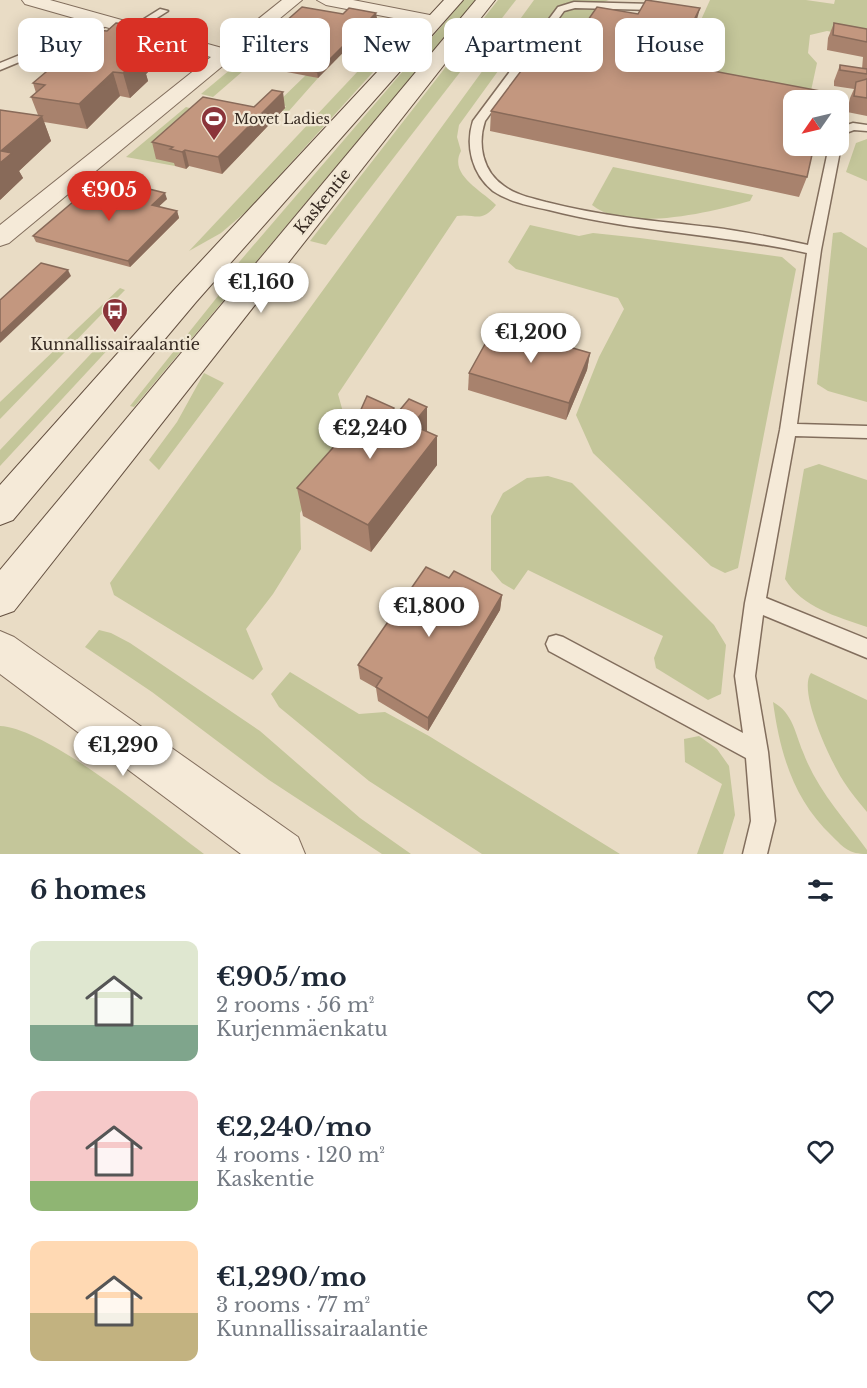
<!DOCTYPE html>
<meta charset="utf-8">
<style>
body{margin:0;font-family:"Libre Baskerville",serif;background:#f6f6f7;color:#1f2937;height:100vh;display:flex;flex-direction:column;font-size:22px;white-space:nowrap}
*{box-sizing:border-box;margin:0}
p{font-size:20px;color:#747a83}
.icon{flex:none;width:33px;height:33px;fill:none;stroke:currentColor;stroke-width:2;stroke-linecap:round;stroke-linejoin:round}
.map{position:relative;height:854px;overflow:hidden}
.panel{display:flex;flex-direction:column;background:#fff;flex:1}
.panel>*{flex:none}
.banner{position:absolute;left:18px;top:18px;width:831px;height:54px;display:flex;gap:12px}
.needle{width:39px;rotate:236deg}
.tools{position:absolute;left:783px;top:90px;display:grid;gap:12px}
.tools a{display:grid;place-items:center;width:66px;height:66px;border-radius:12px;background:#fff;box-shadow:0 3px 15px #0003;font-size:30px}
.price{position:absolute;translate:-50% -51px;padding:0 14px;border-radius:21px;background:#fff;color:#222;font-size:20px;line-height:39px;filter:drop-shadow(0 2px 3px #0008)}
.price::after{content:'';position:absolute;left:50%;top:36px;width:18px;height:14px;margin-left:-9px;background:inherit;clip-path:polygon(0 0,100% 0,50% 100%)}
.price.active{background:#d93025;color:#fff}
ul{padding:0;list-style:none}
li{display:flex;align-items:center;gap:18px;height:150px;padding:0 30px}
li span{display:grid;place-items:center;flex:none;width:168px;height:120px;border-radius:12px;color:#555}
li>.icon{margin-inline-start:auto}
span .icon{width:72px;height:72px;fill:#fffc;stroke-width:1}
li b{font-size:26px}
h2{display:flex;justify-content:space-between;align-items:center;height:72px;padding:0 30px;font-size:26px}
.pill{padding:0 21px;border-radius:12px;background:#fff;box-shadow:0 3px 15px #0003;font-size:21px;line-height:54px}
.pill.active{background:#d93025;color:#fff}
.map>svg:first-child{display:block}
</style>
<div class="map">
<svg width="867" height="854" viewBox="0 0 867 854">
<rect width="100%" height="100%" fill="#e9dcc5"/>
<!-- green -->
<g fill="#c4c69a">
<path d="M464 0H476L134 407 130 406 222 291 234 268Z"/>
<path d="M498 0H516L326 245 310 241Z"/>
<path d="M534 0H609L598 4 592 24 567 61 514 49 459 125 457 137 461 151C448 175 483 191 496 205 481 224 476 213 457 216L338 394 346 423 358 432 300 513 301 549 273 594 246 629 263 669 253 680 114 595 110 583Z"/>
<path d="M710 0H806L834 4 835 0H867V38L827 31 810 35 808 53 817 63 809 100H794L650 75 659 59 682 62Z"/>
<path d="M406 20 413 28 248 210 221 233 189 251Z"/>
<path d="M231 69 243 71 213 97 201 94Z"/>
<path d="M306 75 318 78 288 112 282 111 286 106 276 104Z"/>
<path d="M186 107 193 109 157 158 177 163 175 166 126 157Z"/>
<path d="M867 139V181L846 172 856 143Z"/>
<path d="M613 167 753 195 750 201C712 212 626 233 592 205Z"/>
<path d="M530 225 579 236 593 233 640 238 782 257 796 269 738 568 725 573 711 566 593 453 576 415 599 357 624 309 618 298 516 269 508 262Z"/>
<path d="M841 232 867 248V402L828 391 817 384 833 233Z"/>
<path d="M120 288 125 290 0 419V402Z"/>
<path d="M103 341 113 344 0 466V450Z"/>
<path d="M204 373 224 383 159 470 149 460 177 422Z"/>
<path d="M819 464 867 480V627C836 616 803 608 785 579L804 469Z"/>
<path d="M548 476 572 483 714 625 726 645 721 694 708 700 656 668 654 658 663 636 528 570 514 590 502 583 491 570V516L503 493 527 478Z"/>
<path d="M99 630 111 633 130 643 260 731 360 818 411 854H382L269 780 152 692 85 647Z"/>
<path d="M290 672 359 714 385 712 429 736 620 854H482L369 781 279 707 271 694Z"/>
<path d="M811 673 867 700V812C859 802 851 793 844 782 832 764 797 691 811 673Z"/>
<path d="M773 702C793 713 795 733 803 752 817 790 844 818 867 850V854C849 854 844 848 832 836 793 799 780 753 773 702Z"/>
<path d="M0 726C48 728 161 822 204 854H0Z"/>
<path d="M699 736 717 749 729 766 735 815 723 854H697L722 784 685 762 684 739Z"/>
</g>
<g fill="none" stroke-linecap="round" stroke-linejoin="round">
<defs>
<g id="service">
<path d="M574 2 653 4 658 7 653 10 575 8 564 11 485 121C477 145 483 172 504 186 516 195 532 198 546 202 600 216 654 221 709 227 743 231 776 238 808 245L829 146 838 143 841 146 821 250 797 424 867 426V438L795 436 766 598 867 639V658L763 615 755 676 768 752 775 821 767 854H743L751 821 746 758 549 651 546 644 549 637 556 635 563 637 743 733 735 676 745 603 780 430 807 253C722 234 634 232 549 210 531 206 509 202 493 191 472 174 465 146 473 121L558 7Z"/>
<path d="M160 9 168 11 136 31 128 29Z"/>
<path d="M108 19 111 20V24L0 70V63Z"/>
<path d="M853 123 867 125V131L854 130 838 136V128Z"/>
</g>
<g id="minor">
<path d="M22 0H50L222 48 282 0H302L9 243 0 246V225L211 57 25 4Z"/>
<path d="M317 0H353L435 16 444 21 435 26 326 5Z"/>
</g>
<path id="tertiary" d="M0 631 14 637 298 837 305 854H241L0 674Z"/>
<g id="secondary">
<path d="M444 0H463L196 302 13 520 0 525V485L176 288Z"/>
<path d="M476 0H495L14 611 0 616V570Z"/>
</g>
</defs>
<!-- service casing -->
<use href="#service" stroke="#826e5d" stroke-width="3"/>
<!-- minor casing -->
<use href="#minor" stroke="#826e5d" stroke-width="2"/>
<!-- tertiary casing -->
<use href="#tertiary" stroke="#826e5d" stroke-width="2"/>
<!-- secondary casing -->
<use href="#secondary" stroke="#645040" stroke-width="2"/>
<!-- service -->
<use href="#service" fill="#f5ead8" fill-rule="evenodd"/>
<!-- minor -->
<use href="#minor" fill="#f5ead8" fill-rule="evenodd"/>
<!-- tertiary -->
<use href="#tertiary" fill="#f5ead8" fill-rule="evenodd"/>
<!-- secondary -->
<use href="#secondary" fill="#f5ead8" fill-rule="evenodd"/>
</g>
<!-- wall -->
<g fill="#a8826d">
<path d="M343 14 377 18 318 78 245 64 244 58Z"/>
<path d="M834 23 867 29V116L847 112 850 98 854 89 834 86V81L840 65 862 69 863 57 827 50 828 38Z"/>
<path d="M695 27 680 59 652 54 649 59 807 177 799 197 490 131 491 111 570 57 572 43Z"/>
<path d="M163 28 169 52 146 74 148 81 130 98 120 96 87 129 44 122 51 141 19 171 23 178 0 200 38 115 31 97 36 93 33 83 66 62 72 57 70 51 107 31Z"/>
<path d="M254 107 285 108 222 174 189 166 186 169 175 166 174 163 156 159 152 142Z"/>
<path d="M115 197 167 199 158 207 177 211 179 218 130 267 36 242 33 236Z"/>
<path d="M521 333 590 353 587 370 566 420 468 390 469 373Z"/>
<path d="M394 408V416L427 431 437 465 371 552 303 516 297 488Z"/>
<path d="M449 578 502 595 500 610 428 731 378 701 376 688 360 679 358 665Z"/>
</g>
<!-- shaded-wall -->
<g fill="#886a59">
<path d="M700 8 695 27 680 59 684 40Z"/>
<path d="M376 13 377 18 318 78 317 72Z"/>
<path d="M163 28 169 52 146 74 148 81 130 98 123 73 134 55Z"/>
<path d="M656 35 652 54 639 78 643 58Z"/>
<path d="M113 72 120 96 87 129 79 104Z"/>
<path d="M283 92 285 108 222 174 218 157Z"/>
<path d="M42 116 51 141 19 171 23 178 0 200V163L1 151Z"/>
<path d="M185 150 189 166 186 169 182 152Z"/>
<path d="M165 193 167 199 154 211 152 205Z"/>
<path d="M177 211 179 218 130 267 128 261Z"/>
<path d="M68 270 71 276 0 343V334Z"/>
<path d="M590 353 587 370 566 420 569 403Z"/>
<path d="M427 407V436L412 425Z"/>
<path d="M394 408 396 438 390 414Z"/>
<path d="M437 436V465L371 552 368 525Z"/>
<path d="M502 595 500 610 428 731V718Z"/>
</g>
<!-- building -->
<g fill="#c3977f" stroke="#886a59" stroke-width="1.5">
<path d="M646 0 700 8 684 40 656 35 643 58 826 92 824 100H794V146H814L807 177 491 111 536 51 578 59 586 46 572 43 597 7 638 14Z"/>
<path d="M302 7 343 14 349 8 376 13 317 72 244 58Z"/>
<path d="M116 23 163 28 134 55 141 56 123 73 113 72 79 104 31 97 45 85 33 83 59 61 66 62 78 52 70 51 96 30 107 31Z"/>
<path d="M834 23 867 29V42L833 35Z"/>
<path d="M840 65 867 69V68V74L840 70Z"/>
<path d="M867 78V98L854 96 856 82 867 79Z"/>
<path d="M272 90 283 92 218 157 185 150 182 152 170 149 173 147 152 142 203 97 254 107Z"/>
<path d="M0 110 42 116 1 151 12 153 0 163Z"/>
<path d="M129 184 165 193 152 205 177 211 128 261 33 236 87 190 115 197Z"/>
<path d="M41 263 68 270 0 334V300Z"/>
<path d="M495 326 516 329 521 333 590 353 569 403 469 373Z"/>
<path d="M367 396 394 408 390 414 394 417 409 399 427 407 412 425 437 436 368 525 297 488 355 423Z"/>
<path d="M426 567 449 578 454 571 502 595 428 718 376 687 382 678 358 665Z"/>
</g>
<!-- icons -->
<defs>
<symbol id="stadium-pin" viewBox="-11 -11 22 30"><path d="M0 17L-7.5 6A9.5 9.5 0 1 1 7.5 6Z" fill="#8b343a" stroke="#f1e7d4"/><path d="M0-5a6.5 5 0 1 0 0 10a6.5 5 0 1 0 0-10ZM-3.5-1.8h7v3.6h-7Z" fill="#fff"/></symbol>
<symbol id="bus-pin" viewBox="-11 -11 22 30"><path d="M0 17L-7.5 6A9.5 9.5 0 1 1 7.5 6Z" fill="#8b343a" stroke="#f1e7d4"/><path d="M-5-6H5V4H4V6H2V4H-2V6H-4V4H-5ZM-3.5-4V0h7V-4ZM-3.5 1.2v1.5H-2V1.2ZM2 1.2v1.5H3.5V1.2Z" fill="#fff"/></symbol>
</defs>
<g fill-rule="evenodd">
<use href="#stadium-pin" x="199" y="104" width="30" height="40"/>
<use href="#bus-pin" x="100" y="296" width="30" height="40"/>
</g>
<g text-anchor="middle" stroke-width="4.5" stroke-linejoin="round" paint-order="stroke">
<!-- far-poi labels -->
<g font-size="14" fill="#342820" stroke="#f1e7d4" text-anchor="start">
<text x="234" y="124">Movet Ladies</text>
</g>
<!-- street labels -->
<g font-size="16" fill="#342820" stroke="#f1e7d4">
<text transform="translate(322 201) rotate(-51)" y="6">Kaskentie</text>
</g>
<!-- poi labels -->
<g font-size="16" fill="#342820" stroke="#f1e7d4">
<text x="115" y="350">Kunnallissairaalantie</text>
</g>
</g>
</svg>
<div class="tools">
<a><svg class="needle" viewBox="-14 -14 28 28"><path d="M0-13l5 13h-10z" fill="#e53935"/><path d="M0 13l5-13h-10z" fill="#747a83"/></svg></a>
</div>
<b class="price active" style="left:109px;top:222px">€905</b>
<b class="price" style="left:261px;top:314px">€1,160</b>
<b class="price" style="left:531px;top:364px">€1,200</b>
<b class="price" style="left:370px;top:460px">€2,240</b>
<b class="price" style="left:429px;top:638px">€1,800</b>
<b class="price" style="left:123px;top:777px">€1,290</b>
<div class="banner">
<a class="pill">Buy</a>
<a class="pill active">Rent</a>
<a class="pill">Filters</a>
<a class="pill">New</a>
<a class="pill">Apartment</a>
<a class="pill">House</a>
</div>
</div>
<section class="panel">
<h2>6 homes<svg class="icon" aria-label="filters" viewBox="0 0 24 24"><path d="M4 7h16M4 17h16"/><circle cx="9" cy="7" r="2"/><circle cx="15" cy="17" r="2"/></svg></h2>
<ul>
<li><span style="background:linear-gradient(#dfe7d0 70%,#7fa58c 0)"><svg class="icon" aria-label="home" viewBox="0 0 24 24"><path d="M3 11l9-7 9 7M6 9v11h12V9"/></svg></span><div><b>€905/mo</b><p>2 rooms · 56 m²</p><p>Kurjenmäenkatu</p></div><svg class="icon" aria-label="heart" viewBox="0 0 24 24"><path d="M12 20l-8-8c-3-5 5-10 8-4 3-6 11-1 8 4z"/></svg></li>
<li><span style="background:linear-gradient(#f6c9c9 75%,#8fb573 0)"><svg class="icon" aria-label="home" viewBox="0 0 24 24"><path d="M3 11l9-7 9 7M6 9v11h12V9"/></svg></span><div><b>€2,240/mo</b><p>4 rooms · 120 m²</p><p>Kaskentie</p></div><svg class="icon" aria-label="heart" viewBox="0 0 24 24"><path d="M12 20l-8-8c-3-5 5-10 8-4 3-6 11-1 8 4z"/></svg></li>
<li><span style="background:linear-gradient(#ffd9b3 60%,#c2b280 0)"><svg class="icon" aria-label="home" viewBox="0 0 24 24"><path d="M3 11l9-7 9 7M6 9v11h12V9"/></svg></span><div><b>€1,290/mo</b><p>3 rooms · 77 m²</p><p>Kunnallissairaalantie</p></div><svg class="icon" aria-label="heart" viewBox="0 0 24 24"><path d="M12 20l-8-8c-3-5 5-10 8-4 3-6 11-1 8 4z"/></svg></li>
</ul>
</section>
